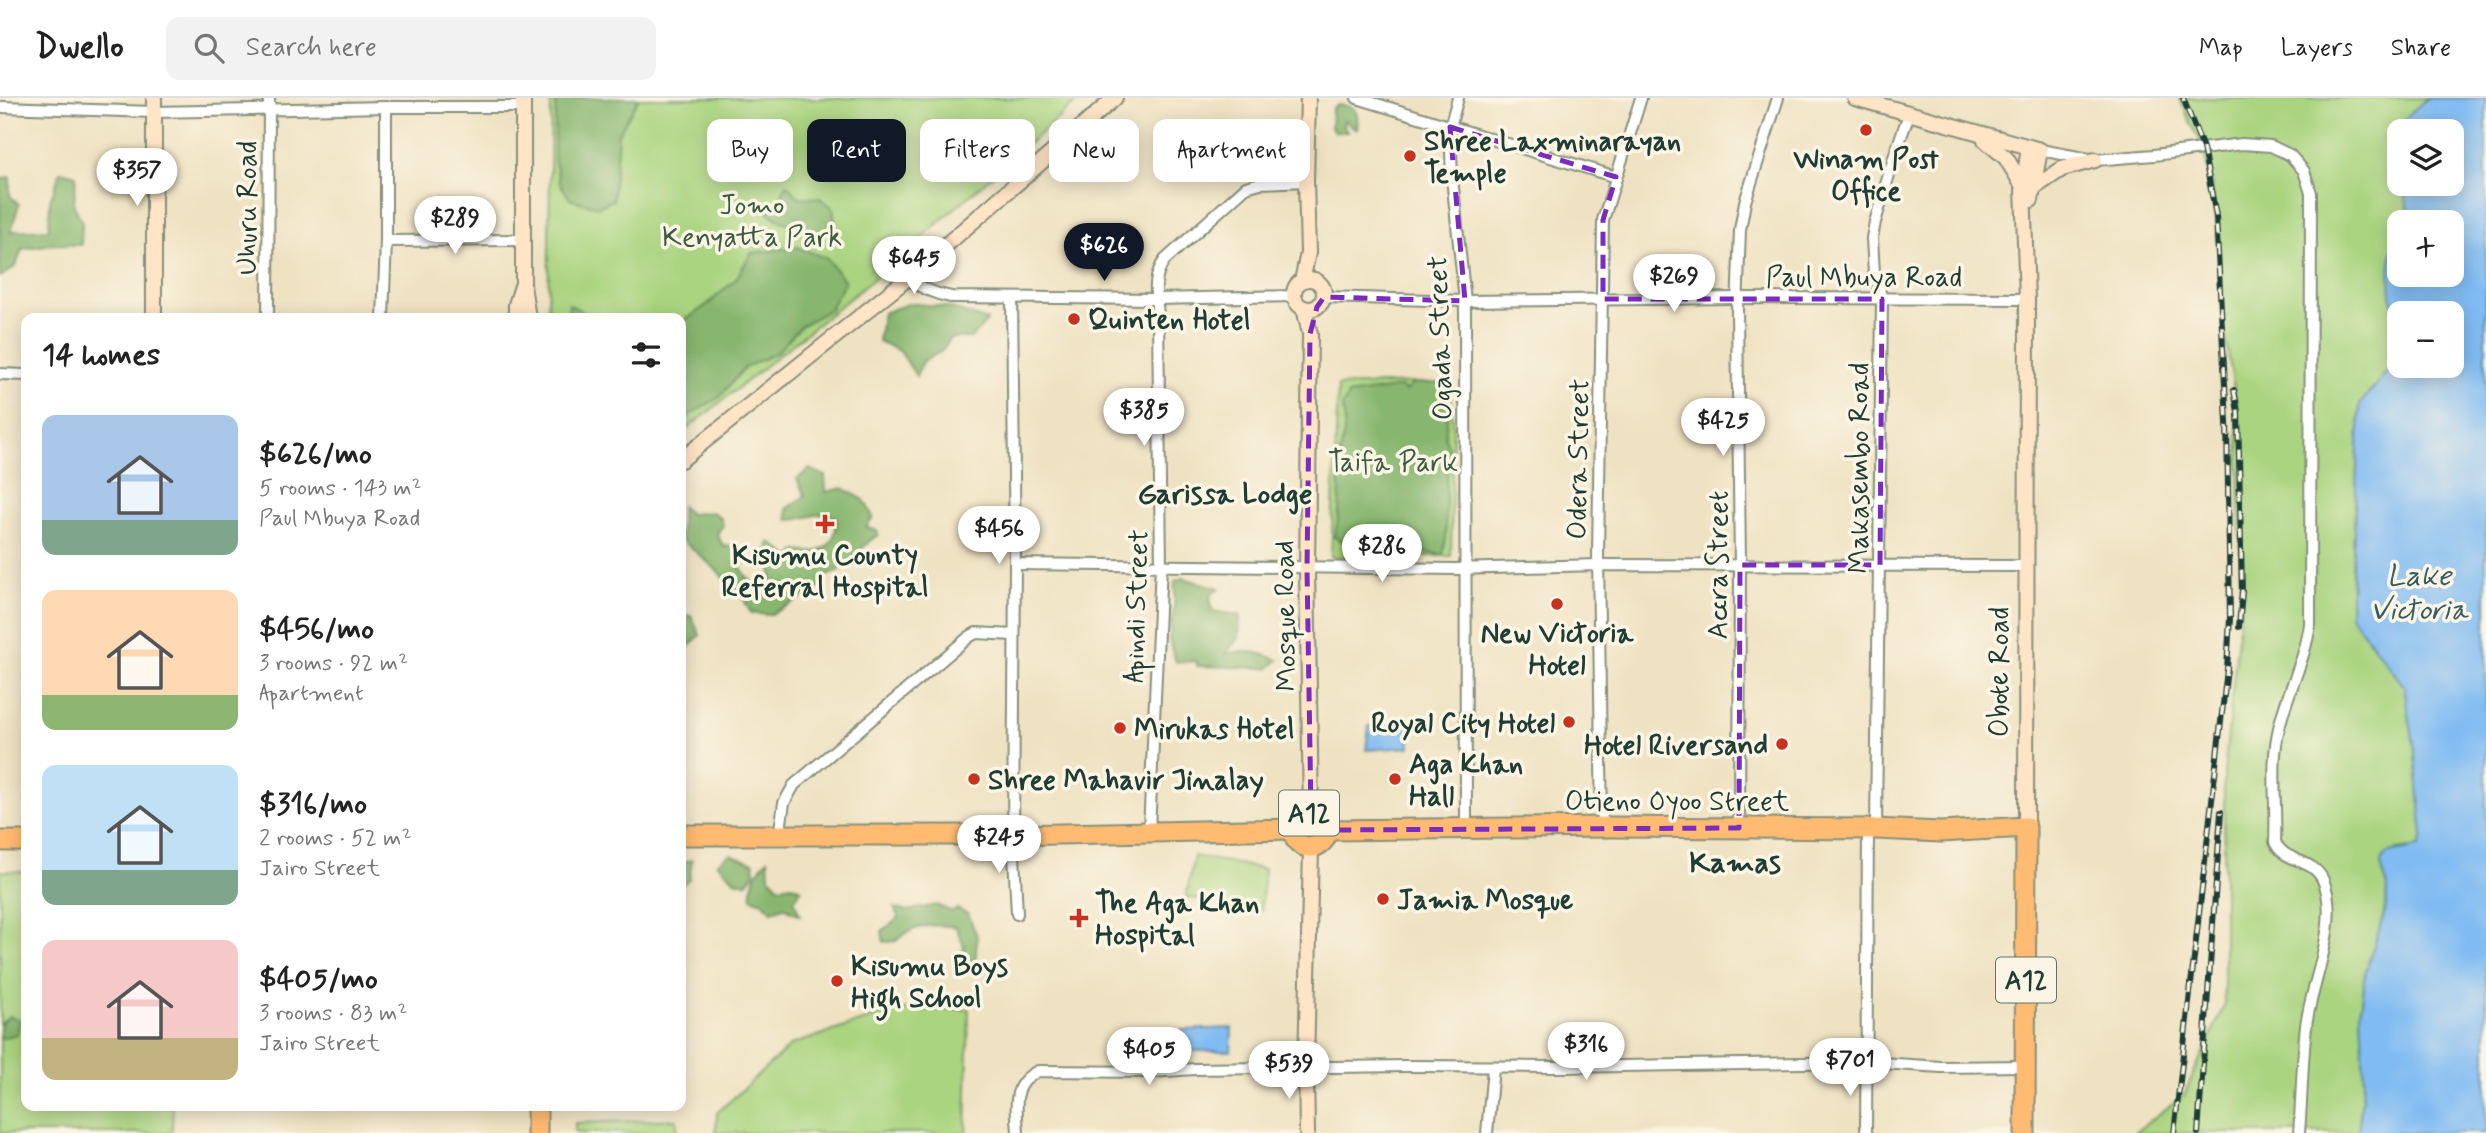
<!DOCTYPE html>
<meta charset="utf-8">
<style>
body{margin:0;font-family:Mynerve,sans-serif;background:#f2f2f2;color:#222;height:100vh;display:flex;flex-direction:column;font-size:26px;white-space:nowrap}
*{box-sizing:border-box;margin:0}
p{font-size:23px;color:#767676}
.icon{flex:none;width:38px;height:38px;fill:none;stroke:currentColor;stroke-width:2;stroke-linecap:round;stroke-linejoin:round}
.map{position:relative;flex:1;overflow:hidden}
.panel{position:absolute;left:21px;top:215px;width:665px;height:798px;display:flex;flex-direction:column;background:#fff;border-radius:14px;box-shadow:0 4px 18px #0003}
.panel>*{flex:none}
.hud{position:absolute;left:707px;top:21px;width:665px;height:63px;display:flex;gap:14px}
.tools{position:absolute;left:2387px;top:21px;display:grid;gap:14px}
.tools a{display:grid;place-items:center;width:77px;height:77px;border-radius:14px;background:#fff;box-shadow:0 4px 18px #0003;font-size:35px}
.price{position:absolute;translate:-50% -60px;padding:0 16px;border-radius:24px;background:#fff;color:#222;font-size:23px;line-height:46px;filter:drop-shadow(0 2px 4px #0008)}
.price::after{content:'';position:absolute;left:50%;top:42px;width:21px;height:16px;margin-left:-10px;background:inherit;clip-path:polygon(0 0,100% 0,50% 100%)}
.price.selected{background:#111827;color:#fff}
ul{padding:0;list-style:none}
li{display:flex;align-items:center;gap:21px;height:175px;padding:0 21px}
li span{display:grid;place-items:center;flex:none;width:196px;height:140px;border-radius:14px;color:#555}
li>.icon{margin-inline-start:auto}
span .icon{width:84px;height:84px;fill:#fffc;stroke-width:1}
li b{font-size:30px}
h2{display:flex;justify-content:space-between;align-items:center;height:84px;padding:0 21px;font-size:30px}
.tag{padding:0 24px;border-radius:14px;background:#fff;box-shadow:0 4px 18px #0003;font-size:24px;line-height:63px}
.tag.selected{background:#111827;color:#fff}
header{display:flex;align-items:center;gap:42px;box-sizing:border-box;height:98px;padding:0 35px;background:#fff;border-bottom:2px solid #e0e0e0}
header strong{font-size:33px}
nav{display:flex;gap:38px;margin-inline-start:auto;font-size:24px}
.search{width:490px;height:63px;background:#f2f2f2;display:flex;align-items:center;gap:18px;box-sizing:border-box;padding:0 24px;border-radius:14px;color:#767676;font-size:26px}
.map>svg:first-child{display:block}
</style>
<header>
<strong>Dwello</strong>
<div class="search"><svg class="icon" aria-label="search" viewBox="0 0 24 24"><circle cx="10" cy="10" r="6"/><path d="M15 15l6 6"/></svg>Search here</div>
<nav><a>Map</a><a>Layers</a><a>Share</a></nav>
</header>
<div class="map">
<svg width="2486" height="1035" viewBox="0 0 2486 1035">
<rect width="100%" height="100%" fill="#fcf5e5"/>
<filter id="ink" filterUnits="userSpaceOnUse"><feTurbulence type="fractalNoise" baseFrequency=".0143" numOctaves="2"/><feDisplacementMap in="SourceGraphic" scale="14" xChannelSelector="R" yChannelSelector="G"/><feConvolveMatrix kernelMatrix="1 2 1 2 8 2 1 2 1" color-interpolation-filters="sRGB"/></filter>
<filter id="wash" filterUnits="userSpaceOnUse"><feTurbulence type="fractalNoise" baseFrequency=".00686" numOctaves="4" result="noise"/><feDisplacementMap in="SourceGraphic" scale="28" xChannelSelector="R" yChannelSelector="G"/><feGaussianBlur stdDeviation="1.57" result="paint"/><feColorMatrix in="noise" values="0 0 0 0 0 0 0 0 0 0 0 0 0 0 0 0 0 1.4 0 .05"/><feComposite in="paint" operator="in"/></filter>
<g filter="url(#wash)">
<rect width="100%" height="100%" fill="#efe2c2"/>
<!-- green -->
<g fill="#aad480" stroke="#64885a" stroke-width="2">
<path d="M551 0H1081L882 174 681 336V220H548Z"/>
<path d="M2179 0H2427C2392 31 2399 42 2399 86H2402L2409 112 2404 124H2399L2397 137 2399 259 2360 306 2350 517 2404 588 2414 646 2423 738 2420 749 2397 752 2383 760 2381 766 2388 794 2383 819 2366 872 2361 911 2364 983 2358 1035H2134L2184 997 2224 908V676L2241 505 2238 314 2224 232 2216 118 2211 86 2203 50Z"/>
<path d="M1414 285 1450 286 1453 331 1451 458 1331 459 1338 288Z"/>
<path d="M1194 758 1264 771 1261 812 1186 799Z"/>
<path d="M0 773 26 774V1008H173L172 1035H0Z"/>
<path d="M969 911 966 1035H716L717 1015 791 947 896 912Z"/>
<rect x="1168" y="941" width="14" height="22"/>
<path d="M677 1021V1035H575V1025Z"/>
</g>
<!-- forest -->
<g fill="#87b66e" stroke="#537a51" stroke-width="2">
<path d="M556 0H639L618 36 613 102 597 109 570 101 560 85 554 60Z"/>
<path d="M1338 7C1357 7 1359 15 1357 32L1344 22 1343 27 1348 34H1335L1331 30 1332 11Z"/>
<path d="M61 73 76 77 74 108 82 123 81 147 52 146 22 151 16 168 0 179V82L10 79V98L19 106 11 133 49 131 50 102Z"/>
<path d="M787 87 799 99 820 100 833 110 836 130 821 136C805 129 778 126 768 114L778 103Z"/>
<path d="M797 149 826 160 845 183 830 211 801 228 776 255 744 270 720 299 691 316 681 326V225L708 206 736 181 751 155Z"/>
<path d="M910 205 951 210 987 223 971 240H951L942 253 923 263 916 278 900 253 878 243 883 215Z"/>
<path d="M569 206 594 220H567Z"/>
<path d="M1414 285H1438L1450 299 1445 339 1449 350 1446 390V441L1443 457 1389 448 1380 452 1372 438 1364 448 1353 449 1334 439C1342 412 1339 395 1339 368 1339 347 1349 330 1342 309L1348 297 1401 289 1405 293Z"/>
<path d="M810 371 825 378 826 394 843 390 864 402 873 419 866 429 877 432 878 437C858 448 850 471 826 478L820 490 781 511 769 517 751 515 743 500 733 494 719 474 681 441V408L690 416 712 414 720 419 723 427 717 436 724 449C737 445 741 447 749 459L740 469C751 484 755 495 772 480L771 469 764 460 770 444 791 459 797 453C803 453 809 455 814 454 832 452 839 433 835 419 818 411 805 423 788 422L787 411 805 398 797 381Z"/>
<path d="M1183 480 1219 490 1210 498 1212 513 1240 517 1239 540 1225 556C1243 551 1261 554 1278 562L1269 570 1197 568V563L1176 564 1169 542 1174 509 1175 483Z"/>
<path d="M683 517 691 518 700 537 681 556V519Z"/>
<path d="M730 756 754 765 755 775 746 785 736 783 717 765Z"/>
<path d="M768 761 769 778 779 789 792 787 802 791 794 802 800 817 784 809 772 813 763 804 752 800C750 786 758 770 768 761Z"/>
<path d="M692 762 689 781 681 788V764Z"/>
<path d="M936 807 952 814 957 811 968 816 977 838 975 868 969 869 962 860 964 848 956 829C934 825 912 827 896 843L884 844 882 833 899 820 894 810 906 813Z"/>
<path d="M9 918 20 922 17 936 4 940 0 939V926Z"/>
</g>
<!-- water -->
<g fill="#80bbf2" stroke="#507c93" stroke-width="2">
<path d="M2428 0H2486V1035H2358L2364 983 2361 911 2366 872 2385 814 2388 794 2381 766 2383 760 2388 755 2420 749 2423 738 2414 646 2404 588 2350 517 2360 306 2399 259V268H2452V215H2399V235C2389 209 2386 158 2399 133V177H2452V124H2404L2409 112 2402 86H2452V33H2399V72C2398 64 2395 53 2395 44 2396 26 2415 10 2428 0Z"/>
<path d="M1410 627V649L1366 652 1369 628Z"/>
<path d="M1232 930 1231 953H1183L1182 932Z"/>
</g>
</g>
<g filter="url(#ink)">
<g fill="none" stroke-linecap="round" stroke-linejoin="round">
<defs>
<g id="street">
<path d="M1357 0 1616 79"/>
<path d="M1458 0 1450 29 1452 80 1465 203 1466 732"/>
<path d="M0 9 154 14 386 9H524"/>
<path d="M2040 52 2095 62 2154 57 2242 46 2271 48 2290 57 2304 73 2311 95 2310 526C2305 563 2287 594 2279 630 2270 668 2277 705 2275 744 2284 765 2313 760 2323 782 2341 823 2311 886 2306 928 2302 964 2302 1000 2299 1035"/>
<path d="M386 143 523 142"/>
<path d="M908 180C921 191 935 196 951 199L1156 201 1295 198"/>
<path d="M1324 199 1465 203 1737 200 2027 201"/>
<path d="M1012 200 1015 466 1013 737 1017 816"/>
<path d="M268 220 269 0"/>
<path d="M383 220 386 143V9"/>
<path d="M0 276 26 277"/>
<path d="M1015 466 1456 471 1598 467 2025 468"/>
<path d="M1602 729 1598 458 1603 122 1641 0"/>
<path d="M1739 730 1740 467 1737 212 1740 132 1745 104 1778 0"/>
<path d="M1876 731 1882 201 1874 175 1872 140 1875 124 1896 53 1909 16"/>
<path d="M1149 734 1161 467 1158 217C1156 197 1152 179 1165 162L1246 89 1260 85 1306 83"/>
<path d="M779 738 784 705 794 687 969 539 976 535 1014 537"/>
<path d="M1018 1035C1017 1009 1010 987 1038 973L1152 974 1195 971 1407 968 1561 969 1866 964 1941 969 2025 968"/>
<path d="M1487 1035 1493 970"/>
<path d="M1866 1035 1868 731"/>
</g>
<g id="secondary">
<path d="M523 0V187L528 220"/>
<path d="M1855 0 2040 52 2031 102"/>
<path d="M1985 42 2006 60 2023 88"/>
<path d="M2032 91 2062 71 2095 62"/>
<circle cx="1309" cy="196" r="15"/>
<path d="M1302 183 1308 155 1306 83 1308 0"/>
<path d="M1304 210 1310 236 1307 470 1311 715"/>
<path d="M154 220V0"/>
<path d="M516 220V207L522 188"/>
<path d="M681 362 908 180 1115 0"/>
<path d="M2026 729 2027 201 2023 89 2029 49"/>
<path d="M1307 1035 1306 969 1311 750"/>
</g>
<g id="highway">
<circle cx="1310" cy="732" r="17"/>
<path d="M1327 732 1612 729 1876 731 1941 734 2026 729 2025 1035"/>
<path d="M681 737H1013L1293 731"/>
<path d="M0 743H26"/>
<path d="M537 1035V1008"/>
</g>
</defs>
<!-- street casing -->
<use href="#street" stroke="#87907b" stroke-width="14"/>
<!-- secondary casing -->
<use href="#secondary" stroke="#87907b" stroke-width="18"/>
<!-- highway casing -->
<use href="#highway" stroke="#87907b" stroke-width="23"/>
<!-- street -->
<use href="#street" stroke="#fff" stroke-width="10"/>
<!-- secondary -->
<use href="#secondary" stroke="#ffe4c6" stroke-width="14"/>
<!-- highway -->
<use href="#highway" stroke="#ffbb71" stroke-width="19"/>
<defs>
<g id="rail">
<path d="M2234 292 2238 314 2242 493 2239 529"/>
<path d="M2174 1035 2227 571 2230 520 2227 324 2216 118 2203 50 2183 0"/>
<path d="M2198 1035 2221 714"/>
</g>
</defs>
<!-- rail casing -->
<use href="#rail" stroke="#1f3d34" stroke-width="6"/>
<!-- rail -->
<use href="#rail" stroke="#fcf5e5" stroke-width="3.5" stroke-dasharray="10" stroke-linecap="butt"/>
</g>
</g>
<!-- marked area -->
<path fill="none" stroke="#7b2cbf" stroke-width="5" stroke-dasharray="14 9" stroke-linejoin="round" d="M1450 29 1616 79 1603 122V201H1882L1880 467H1740L1739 730 1327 732 1322 720 1311 715 1307 470 1310 236 1317 209 1324 199 1465 203Z"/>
<!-- markers -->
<g fill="#c8321e" stroke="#fcf5e5" stroke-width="2.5">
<circle cx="1866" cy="32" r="7"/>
<circle cx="1410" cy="58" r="7"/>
<circle cx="1074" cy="221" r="7"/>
<path d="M821.5 415.5h7v7h7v7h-7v7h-7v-7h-7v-7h7z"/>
<circle cx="1557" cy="506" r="7"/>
<circle cx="1569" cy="624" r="7"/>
<circle cx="1120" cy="630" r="7"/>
<circle cx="1782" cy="646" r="7"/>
<circle cx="974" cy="681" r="7"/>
<circle cx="1395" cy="681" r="7"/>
<circle cx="1383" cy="801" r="7"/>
<path d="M1075.5 809.5h7v7h7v7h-7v7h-7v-7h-7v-7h7z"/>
<circle cx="837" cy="883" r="7"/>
</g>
<g text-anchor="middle" stroke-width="7" stroke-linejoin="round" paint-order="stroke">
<!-- shield labels -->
<g fill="#fcf5e5" stroke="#617469" stroke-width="2">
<rect x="1279" y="692.5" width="60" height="45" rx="5"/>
<rect x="1996" y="859.5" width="60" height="45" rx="5"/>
</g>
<g font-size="26" font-weight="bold" fill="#1f3d34">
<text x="1309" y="724">A12</text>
<text x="2026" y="891">A12</text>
</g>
<!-- poi labels -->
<g font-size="28" font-weight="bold" fill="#1f3d34" stroke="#fcf5e5" text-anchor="start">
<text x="1424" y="52">Shree Laxminarayan<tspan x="1424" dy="32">Temple</tspan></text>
<text x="1866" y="70" text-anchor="middle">Winam Post<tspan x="1866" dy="32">Office</tspan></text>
<text x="1088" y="231">Quinten Hotel</text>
<text x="825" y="466" text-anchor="middle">Kisumu County<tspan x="825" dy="32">Referral Hospital</tspan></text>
<text x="1557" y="544" text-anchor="middle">New Victoria<tspan x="1557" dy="32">Hotel</tspan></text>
<text x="1555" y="634" text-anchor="end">Royal City Hotel</text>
<text x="1134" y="640">Mirukas Hotel</text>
<text x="1768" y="656" text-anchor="end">Hotel Riversand</text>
<text x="1409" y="675">Aga Khan<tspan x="1409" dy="32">Hall</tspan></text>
<text x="988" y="691">Shree Mahavir Jinalay</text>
<text x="1397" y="811">Jamia Mosque</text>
<text x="1095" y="814">The Aga Khan<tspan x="1095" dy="32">Hospital</tspan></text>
<text x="851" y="877">Kisumu Boys<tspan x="851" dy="32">High School</tspan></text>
</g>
<!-- park labels -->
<g font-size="28" fill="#3b5b43" stroke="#fcf5e5">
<text x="752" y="116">Jomo<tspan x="752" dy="32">Kenyatta Park</tspan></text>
<text x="1393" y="373">Taifa Park</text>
</g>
<!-- street labels -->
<g font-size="28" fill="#1f3d34" stroke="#fcf5e5">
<text transform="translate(246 110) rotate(-90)" y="10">Uhuru Road</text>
<text x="1864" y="188">Paul Mbuya Road</text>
<text transform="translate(1439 240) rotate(-92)" y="10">Ogada Street</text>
<text transform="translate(1577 361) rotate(-89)" y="10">Odera Street</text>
<text transform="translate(1858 370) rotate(-90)" y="10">Makasembo Road</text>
<text transform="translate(1717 467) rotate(-90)" y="10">Accra Street</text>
<text transform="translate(1135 508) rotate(-88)" y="10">Apindi Street</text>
<text transform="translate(1284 518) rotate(-91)" y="10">Mosque Road</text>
<text transform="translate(1998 574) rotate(-90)" y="10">Obote Road</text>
<text x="1677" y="712">Otieno Oyoo Street</text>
</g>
<!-- neighbourhood labels -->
<g font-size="30" font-weight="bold" fill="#1f3d34" stroke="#fcf5e5">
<text x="1225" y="405">Garissa Lodge</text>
<text x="1735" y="774">Kamas</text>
</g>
<!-- water labels -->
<g font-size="30" font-style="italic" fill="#375c64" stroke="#fcf5e5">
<text x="2419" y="487">Lake<tspan x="2419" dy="34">Victoria</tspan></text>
</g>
</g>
</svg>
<div class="tools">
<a><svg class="icon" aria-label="layers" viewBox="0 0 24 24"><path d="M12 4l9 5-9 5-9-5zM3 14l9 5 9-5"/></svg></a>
<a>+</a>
<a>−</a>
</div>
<b class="price" style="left:137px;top:110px">$357</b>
<b class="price" style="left:455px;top:158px">$289</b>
<b class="price selected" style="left:1104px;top:185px">$626</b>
<b class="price" style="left:914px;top:198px">$645</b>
<b class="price" style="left:1674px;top:216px">$269</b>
<b class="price" style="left:1144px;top:350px">$385</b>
<b class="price" style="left:1723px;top:360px">$425</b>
<b class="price" style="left:999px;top:468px">$456</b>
<b class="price" style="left:1382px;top:486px">$286</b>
<b class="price" style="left:999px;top:777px">$245</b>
<b class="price" style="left:1586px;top:984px">$316</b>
<b class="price" style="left:1149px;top:989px">$405</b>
<b class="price" style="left:1850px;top:1000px">$701</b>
<b class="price" style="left:1289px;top:1003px">$539</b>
<div class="hud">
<a class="tag">Buy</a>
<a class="tag selected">Rent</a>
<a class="tag">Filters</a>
<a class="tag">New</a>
<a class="tag">Apartment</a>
</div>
<section class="panel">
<h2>14 homes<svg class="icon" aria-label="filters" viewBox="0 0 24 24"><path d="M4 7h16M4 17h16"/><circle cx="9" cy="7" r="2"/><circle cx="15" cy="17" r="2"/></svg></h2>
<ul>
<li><span style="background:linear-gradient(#a9c7e8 75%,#7fa58c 0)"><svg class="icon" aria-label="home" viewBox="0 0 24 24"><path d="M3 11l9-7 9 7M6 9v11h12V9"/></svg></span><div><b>$626/mo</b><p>5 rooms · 143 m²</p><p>Paul Mbuya Road</p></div></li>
<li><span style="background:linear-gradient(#ffd9b3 75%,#8fb573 0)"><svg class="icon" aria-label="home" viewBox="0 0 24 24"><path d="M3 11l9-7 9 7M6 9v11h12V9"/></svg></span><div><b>$456/mo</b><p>3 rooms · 92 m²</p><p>Apartment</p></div></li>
<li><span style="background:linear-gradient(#bfe0f5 75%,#7fa58c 0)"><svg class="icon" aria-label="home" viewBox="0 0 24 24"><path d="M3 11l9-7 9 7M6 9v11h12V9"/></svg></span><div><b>$316/mo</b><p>2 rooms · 52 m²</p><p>Jairo Street</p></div></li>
<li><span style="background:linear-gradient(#f6c9c9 70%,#c2b280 0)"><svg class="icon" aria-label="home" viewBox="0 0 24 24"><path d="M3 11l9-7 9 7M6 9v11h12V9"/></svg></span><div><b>$405/mo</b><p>3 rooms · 83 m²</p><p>Jairo Street</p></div></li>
</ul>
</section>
</div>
